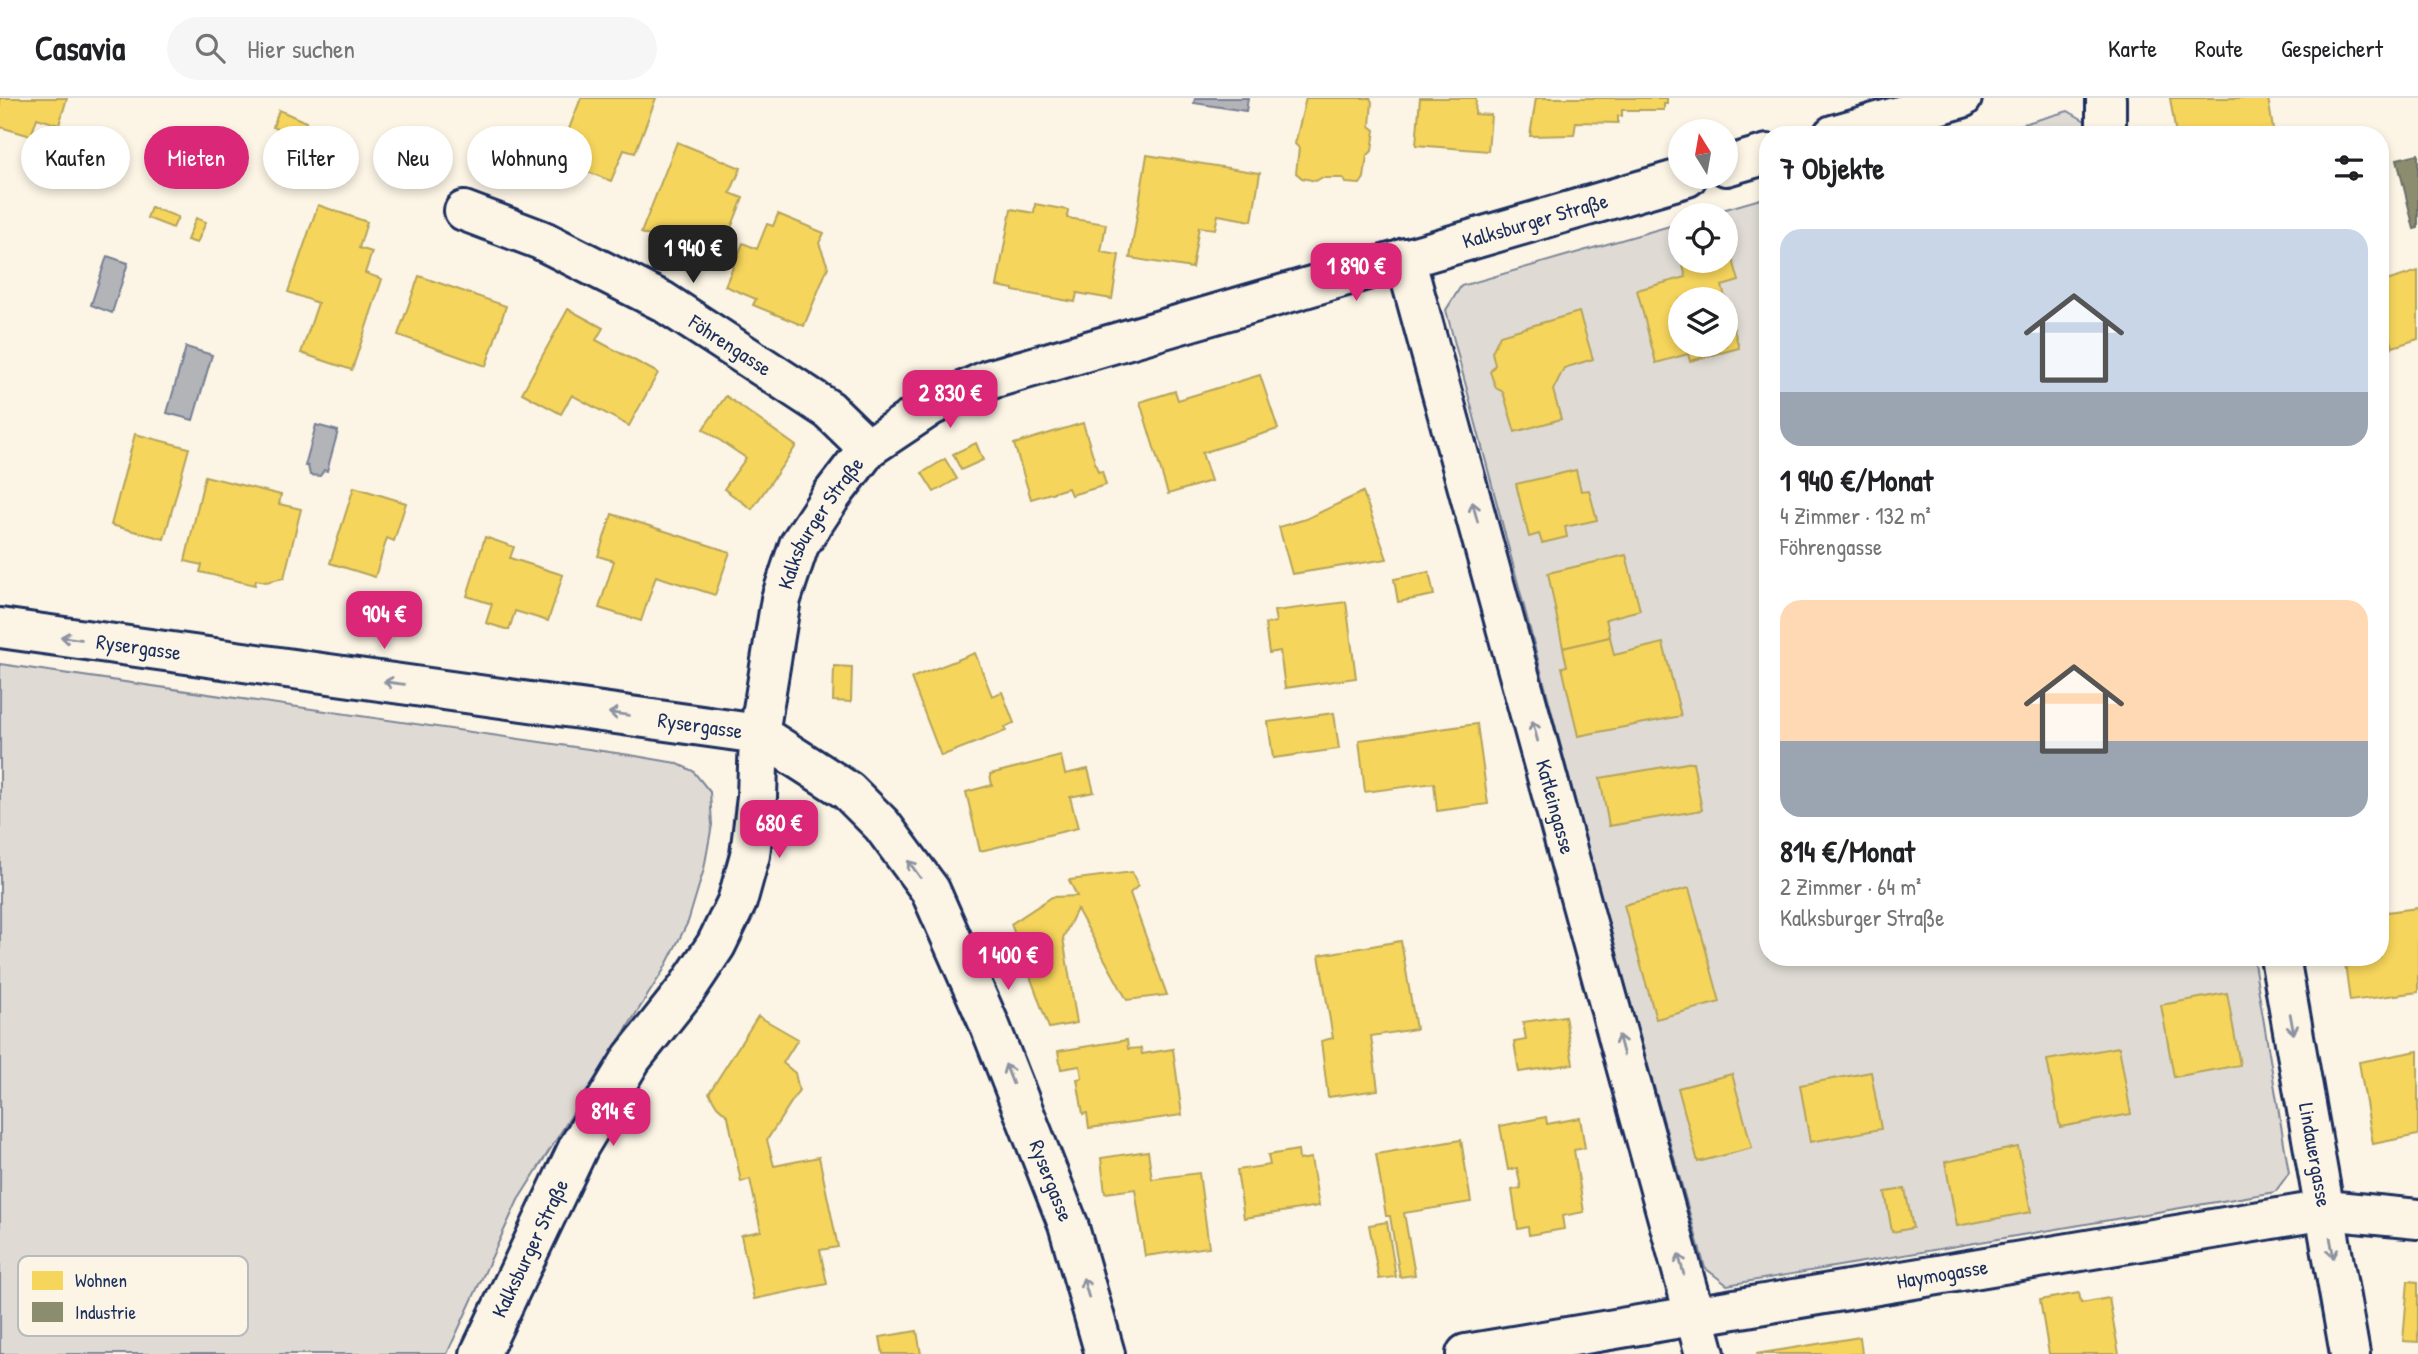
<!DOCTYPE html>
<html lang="de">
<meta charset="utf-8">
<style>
body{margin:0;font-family:"Patrick Hand",sans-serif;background:#f6f6f6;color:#202124;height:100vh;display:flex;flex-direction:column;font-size:26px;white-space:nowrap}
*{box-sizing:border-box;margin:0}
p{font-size:23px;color:#757577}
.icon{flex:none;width:38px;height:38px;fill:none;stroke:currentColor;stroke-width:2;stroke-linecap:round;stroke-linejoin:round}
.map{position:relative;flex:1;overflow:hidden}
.sheet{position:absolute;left:1759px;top:28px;width:630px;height:840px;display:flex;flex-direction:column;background:#fff;border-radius:28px;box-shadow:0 4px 10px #0003}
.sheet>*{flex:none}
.hud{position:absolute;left:21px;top:28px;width:665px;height:63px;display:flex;gap:14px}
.needle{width:46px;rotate:349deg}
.tools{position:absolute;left:1668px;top:21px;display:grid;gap:14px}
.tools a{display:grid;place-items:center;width:70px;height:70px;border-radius:50%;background:#fff;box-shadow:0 4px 10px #0003;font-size:35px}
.price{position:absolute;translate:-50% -60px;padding:0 16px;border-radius:14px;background:#db2777;color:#fff;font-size:23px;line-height:46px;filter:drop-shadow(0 2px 4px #0008)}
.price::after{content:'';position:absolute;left:50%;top:42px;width:21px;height:16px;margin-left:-10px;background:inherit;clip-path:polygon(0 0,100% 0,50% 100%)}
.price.current{background:#222;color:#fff}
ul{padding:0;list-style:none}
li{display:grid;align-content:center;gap:14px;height:371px;padding:0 21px}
li span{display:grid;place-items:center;height:217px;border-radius:21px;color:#555}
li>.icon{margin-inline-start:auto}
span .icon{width:126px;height:126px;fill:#fffc;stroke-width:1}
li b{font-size:30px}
h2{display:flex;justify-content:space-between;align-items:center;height:84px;padding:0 21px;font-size:30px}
.tag{padding:0 24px;border-radius:32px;background:#fff;box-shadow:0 4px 10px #0003;font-size:24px;line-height:63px}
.tag.current{background:#db2777;color:#fff}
header{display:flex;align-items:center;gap:42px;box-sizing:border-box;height:98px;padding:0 35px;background:#fff;border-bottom:2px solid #e0e0e0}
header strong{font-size:33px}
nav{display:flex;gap:38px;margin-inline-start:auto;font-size:24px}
.search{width:490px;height:63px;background:#f6f6f6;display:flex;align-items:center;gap:18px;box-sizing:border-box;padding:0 24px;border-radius:38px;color:#757577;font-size:26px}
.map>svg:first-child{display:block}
</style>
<header>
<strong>Casavia</strong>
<div class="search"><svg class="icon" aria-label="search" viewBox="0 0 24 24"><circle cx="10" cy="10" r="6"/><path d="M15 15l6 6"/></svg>Hier suchen</div>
<nav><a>Karte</a><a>Route</a><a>Gespeichert</a></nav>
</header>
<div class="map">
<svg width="2418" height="1256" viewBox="0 0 2418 1256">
<rect width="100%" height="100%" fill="#fcf5e5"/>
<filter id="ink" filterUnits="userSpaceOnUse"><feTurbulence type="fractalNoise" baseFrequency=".0143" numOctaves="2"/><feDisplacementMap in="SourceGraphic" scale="14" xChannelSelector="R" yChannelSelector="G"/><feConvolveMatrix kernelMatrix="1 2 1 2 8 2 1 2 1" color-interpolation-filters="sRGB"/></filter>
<g filter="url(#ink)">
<!-- green -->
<g fill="#dfdbd4" stroke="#7d8599" stroke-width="2" fill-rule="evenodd">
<path d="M2068 13 2087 24 2086 37H1985Z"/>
<path d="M1767 99 1768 859H2253L2289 1075 2275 1094 1727 1187 1705 1170 1596 782 1446 212 1461 188 1680 125V163H1726V117H1705ZM1680 201H1726V247H1680Z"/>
<path d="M0 566 630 657 676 665 693 673 710 694 712 727 704 771 688 824 663 873 518 1102 447 1256H0Z"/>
</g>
<!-- water -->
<g fill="#b2b4b8" stroke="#767f94" stroke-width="2">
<path d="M1195 0H1248L1246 13 1194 5Z"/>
<path d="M107 158 128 165 112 215 91 207Z"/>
<path d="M186 249 212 257 193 322 167 315Z"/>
<path d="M316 327 338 333 327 373 324 372 320 378 310 377 308 368H305Z"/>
</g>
<!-- homes -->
<g fill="#f6d55c" stroke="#b4a35d" stroke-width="2" fill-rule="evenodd">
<path d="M0 0H67L59 27 37 20 31 38 0 29Z"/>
<path d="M581 0H656L635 55 624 52 611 83 557 62Z"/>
<path d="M1306 0H1370L1372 4 1370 28 1375 32 1372 53 1367 58 1364 80 1360 86 1346 85 1343 80H1321L1316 83 1302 80 1296 75 1299 50 1295 46Z"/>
<path d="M1420 0H1476L1475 16 1491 17 1488 53 1416 47Z"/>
<path d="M1536 0H1667V5H1664V12H1622V18H1618V25L1576 24 1574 37 1530 38Z"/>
<path d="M2170 0H2268L2274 37H2176Z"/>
<path d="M279 12 306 24 299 40 273 29Z"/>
<path d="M677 44 741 70 730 95 743 100 717 165 641 135Z"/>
<path d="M1147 57 1260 75 1252 123 1218 117 1215 131 1199 129 1192 170 1130 160Z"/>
<path d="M1035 106 1068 112 1067 120 1106 126 1101 154 1119 157 1112 201 1077 195 1075 204 1013 193V191L997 188 1011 111 1034 115Z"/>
<path d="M318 107 367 124 359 150 372 154 365 175 382 181 352 272 301 255 318 205 288 194Z"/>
<path d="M151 109 178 119 173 130 147 120Z"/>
<path d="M778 116 824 135 819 145 828 169 804 228 753 207 756 201 725 188 743 145 757 151 767 126 773 128Z"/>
<path d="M196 120 206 124 197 145 187 142Z"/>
<path d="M1731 155 1739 183 1722 188 1739 250 1690 263 1688 256 1656 265 1637 192 1686 179 1683 168 1701 163H1726V156ZM1680 201H1726V247H1680Z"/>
<path d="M2418 173V241L2393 249 2380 207V185Z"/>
<path d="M419 178 506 208 486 268 398 237Z"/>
<path d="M2380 207 2393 249 2380 253Z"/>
<path d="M568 211 603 230 596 242 658 275 629 328 572 297 561 316 522 295Z"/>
<path d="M1579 214 1593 261 1564 270 1553 292 1561 321 1515 334 1503 294 1496 290 1490 274 1495 267 1492 254 1500 237Z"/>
<path d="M1260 277 1278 331 1202 355 1211 383 1168 396 1140 304 1175 293 1178 302Z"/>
<path d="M726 298 796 348 752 411 724 391 746 360 703 331Z"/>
<path d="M1083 325 1098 374 1102 373 1106 387 1071 397 1068 390 1031 401 1014 346Z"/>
<path d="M135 336 189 350 164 441 111 427Z"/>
<path d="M976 345 983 362 961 372 953 356Z"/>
<path d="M945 361 957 381 934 394 922 375Z"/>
<path d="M1576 372 1581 393 1589 392 1597 422 1565 429 1567 439 1542 445 1539 436 1529 439 1516 386Z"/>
<path d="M205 378 281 397 279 406 301 411 284 480 266 484 256 482 255 487 200 474 202 467 185 463Z"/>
<path d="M354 389 406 405 394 443 387 440 375 479 330 465Z"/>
<path d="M1363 394 1387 461 1292 476 1279 429 1306 421Z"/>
<path d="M612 416 730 454 715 497 656 478 641 523 599 510 614 463 598 458Z"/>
<path d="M485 439 514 449 510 460 563 477 548 523 515 513 509 532 486 525 492 506 467 498Z"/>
<path d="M1626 457 1640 512 1606 521 1610 539 1563 550 1548 475Z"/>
<path d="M1429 474 1434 497 1398 504 1394 481Z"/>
<path d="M1346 504 1356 580 1285 590 1280 553 1269 555 1265 526 1276 524 1274 513Z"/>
<path d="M1610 539 1614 557 1663 545 1681 618 1578 638 1562 569 1567 568 1563 550Z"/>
<path d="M975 555 992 598 1002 594 1014 625 1005 629 1006 633 941 658 911 580Z"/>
<path d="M834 568 852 569 851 604 833 603Z"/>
<path d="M1334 615 1339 651 1273 660 1268 624Z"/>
<path d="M1477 626 1488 706 1437 713 1434 685 1365 694 1359 642Z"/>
<path d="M1061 658 1065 676 1088 671 1094 694 1070 699 1078 730 980 753 966 694 992 687 990 676Z"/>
<path d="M1693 664 1702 712 1609 728 1600 680Z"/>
<path d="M1132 774 1138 788 1130 795 1167 897 1127 902 1077 811 1063 840 1077 925 1049 930 1011 826 1052 799 1077 798 1069 782Z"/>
<path d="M1689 790 1720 904 1656 921 1624 807Z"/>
<path d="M2418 810V894L2350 903 2344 859H2380V815Z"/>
<path d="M1401 843 1416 931 1371 938 1378 992 1328 999 1321 943 1333 940 1319 857Z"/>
<path d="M2227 895 2240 967 2174 979 2161 907Z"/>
<path d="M758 918 798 941 783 965 795 975 799 992 767 1042 774 1068 819 1059 838 1149 820 1152 827 1186 754 1201 741 1137 761 1133 750 1081 741 1084 728 1018 717 1008 709 995Z"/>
<path d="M1565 918 1573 966 1519 974 1514 944 1526 942 1523 924Z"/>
<path d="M1127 942 1128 951 1141 950 1142 956 1173 951 1182 1017 1089 1030 1087 1015 1083 1016 1077 981 1082 980 1080 968 1061 971 1058 953Z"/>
<path d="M2119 949 2131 1016 2060 1029 2047 962Z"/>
<path d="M2418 953V1037L2373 1046 2359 964Z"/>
<path d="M1871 974 1881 1031 1810 1044 1800 987Z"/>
<path d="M1732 976 1752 1050 1698 1064 1678 990Z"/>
<path d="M1546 1019 1547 1026 1580 1020 1585 1050 1574 1052 1584 1114 1562 1118 1564 1131 1529 1137 1528 1129 1518 1131 1512 1092 1521 1090 1517 1070 1508 1072 1500 1028Z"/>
<path d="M1461 1042 1471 1104 1404 1115 1415 1177 1400 1179 1390 1118H1386L1376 1056Z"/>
<path d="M2018 1049 2031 1114 1957 1128 1945 1064Z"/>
<path d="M1298 1052 1299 1062 1311 1060 1319 1108 1244 1120 1237 1072 1270 1067 1268 1057Z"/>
<path d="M1148 1053 1152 1081 1199 1075 1209 1149 1145 1158 1135 1091 1105 1095 1101 1060Z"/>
<path d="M1905 1091 1913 1130 1892 1134 1885 1094Z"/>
<path d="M1387 1124 1396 1179 1379 1181 1369 1127Z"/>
<path d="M2408 1183 2418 1184V1244L2403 1243Z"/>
<path d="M2079 1195 2081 1205 2109 1200 2119 1256H2049L2040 1202Z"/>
<path d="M917 1233 921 1256H883L880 1239Z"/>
<path d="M1860 1239 1862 1256H1756Z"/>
</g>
<!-- industry -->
<path fill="#8c8c6e" stroke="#6a7069" stroke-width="2" d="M2418 56V130L2414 131 2397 61Z"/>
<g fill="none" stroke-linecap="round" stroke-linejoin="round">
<defs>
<g id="street">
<path d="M1833 37 1962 0"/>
<path d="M2106 37V0"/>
<path d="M1726 68 1768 56"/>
<path id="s1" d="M464 113 541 142 662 203 829 312 868 350"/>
<path id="s2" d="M1405 160 1705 1256"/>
<path id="s3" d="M0 530 759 636 848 693 882 727 930 792 990 928 1068 1126 1105 1256"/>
<path id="s4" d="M2280 859 2350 1256"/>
<path id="s5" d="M480 1256 579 1048 632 960 686 892 716 847 737 804 750 757 757 699 759 636 781 501 799 447 832 397 868 350 931 308 988 282 1687 79"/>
<path id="s6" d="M1466 1256 2326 1112 2418 1121"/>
</g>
</defs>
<!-- street casing -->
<use href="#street" stroke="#1b2f5e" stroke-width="44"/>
<!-- street -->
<use href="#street" stroke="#fcf5e5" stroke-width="38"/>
</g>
<!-- one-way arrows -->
<defs><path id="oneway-shaft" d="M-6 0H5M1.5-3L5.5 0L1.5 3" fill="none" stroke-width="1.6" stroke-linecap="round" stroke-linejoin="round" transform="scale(1.75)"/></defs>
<g stroke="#8c92a2">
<use href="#oneway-shaft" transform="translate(1475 414) rotate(-105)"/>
<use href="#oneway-shaft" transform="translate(71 540) rotate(-172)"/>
<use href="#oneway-shaft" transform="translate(394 585) rotate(-172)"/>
<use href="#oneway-shaft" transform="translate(619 616) rotate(-172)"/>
<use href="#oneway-shaft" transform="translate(1535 633) rotate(-105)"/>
<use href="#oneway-shaft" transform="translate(914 771) rotate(-126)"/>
<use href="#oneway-shaft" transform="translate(2292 926) rotate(80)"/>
<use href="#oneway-shaft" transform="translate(1621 947) rotate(-105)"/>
<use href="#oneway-shaft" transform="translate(1009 976) rotate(-111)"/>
<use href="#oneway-shaft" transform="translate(2332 1150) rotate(80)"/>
<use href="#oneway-shaft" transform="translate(1681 1166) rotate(-105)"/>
<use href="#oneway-shaft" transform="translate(1086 1190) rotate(-106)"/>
</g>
</g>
<g text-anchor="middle" stroke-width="7" stroke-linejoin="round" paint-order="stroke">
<!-- street labels -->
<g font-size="21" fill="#1b2f5e" stroke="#fcf5e5">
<text dy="7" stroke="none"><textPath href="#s5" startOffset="1713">Kalksburger Straße</textPath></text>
<text dy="7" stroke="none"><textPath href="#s1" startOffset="299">Föhrengasse</textPath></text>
<text dy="7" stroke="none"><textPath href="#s5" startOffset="915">Kalksburger Straße</textPath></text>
<text dy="7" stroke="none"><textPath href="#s3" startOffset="140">Rysergasse</textPath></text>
<text dy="7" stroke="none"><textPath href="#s3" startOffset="707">Rysergasse</textPath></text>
<text dy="7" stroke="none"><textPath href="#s2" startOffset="569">Katleingasse</textPath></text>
<text dy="7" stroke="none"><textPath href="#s4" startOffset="201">Lindauergasse</textPath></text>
<text dy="7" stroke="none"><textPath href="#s3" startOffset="1316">Rysergasse</textPath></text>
<text dy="7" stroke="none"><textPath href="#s5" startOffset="117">Kalksburger Straße</textPath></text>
<text dy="7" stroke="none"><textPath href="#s6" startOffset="483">Haymogasse</textPath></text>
</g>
</g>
<!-- legend -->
<rect x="18" y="1158" width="230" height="80" rx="10" fill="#fcf5e5" stroke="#b8babc" stroke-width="2"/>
<rect x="32" y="1173" width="31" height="19" fill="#f6d55c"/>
<rect x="32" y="1204" width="31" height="20" fill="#8c8c6e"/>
<g font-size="19" fill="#1b2f5e">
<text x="75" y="1189">Wohnen</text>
<text x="75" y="1221">Industrie</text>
</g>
</svg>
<div class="tools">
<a><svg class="needle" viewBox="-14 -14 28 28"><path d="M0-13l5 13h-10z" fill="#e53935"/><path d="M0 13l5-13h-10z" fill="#757577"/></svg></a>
<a><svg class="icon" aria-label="locate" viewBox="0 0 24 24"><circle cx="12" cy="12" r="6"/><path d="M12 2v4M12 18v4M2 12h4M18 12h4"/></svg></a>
<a><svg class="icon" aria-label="layers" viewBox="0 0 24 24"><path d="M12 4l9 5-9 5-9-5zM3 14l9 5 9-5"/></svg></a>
</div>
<b class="price current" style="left:693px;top:187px">1 940 €</b>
<b class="price" style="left:1356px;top:205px">1 890 €</b>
<b class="price" style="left:950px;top:332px">2 830 €</b>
<b class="price" style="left:384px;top:553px">904 €</b>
<b class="price" style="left:779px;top:762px">680 €</b>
<b class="price" style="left:1008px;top:894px">1 400 €</b>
<b class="price" style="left:613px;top:1050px">814 €</b>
<div class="hud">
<a class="tag">Kaufen</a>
<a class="tag current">Mieten</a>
<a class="tag">Filter</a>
<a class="tag">Neu</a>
<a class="tag">Wohnung</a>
</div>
<section class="sheet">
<h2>7 Objekte<svg class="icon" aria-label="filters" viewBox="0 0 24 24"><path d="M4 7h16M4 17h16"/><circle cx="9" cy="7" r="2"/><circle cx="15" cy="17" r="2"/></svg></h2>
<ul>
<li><span style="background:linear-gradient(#c9d6e8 75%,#9aa5b1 0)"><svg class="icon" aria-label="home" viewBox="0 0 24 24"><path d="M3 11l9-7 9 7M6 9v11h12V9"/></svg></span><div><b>1 940 €/Monat</b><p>4 Zimmer · 132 m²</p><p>Föhrengasse</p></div></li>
<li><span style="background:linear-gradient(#ffd9b3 65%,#9aa5b1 0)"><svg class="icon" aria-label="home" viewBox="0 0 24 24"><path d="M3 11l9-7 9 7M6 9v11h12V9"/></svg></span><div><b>814 €/Monat</b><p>2 Zimmer · 64 m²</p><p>Kalksburger Straße</p></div></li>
</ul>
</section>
</div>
